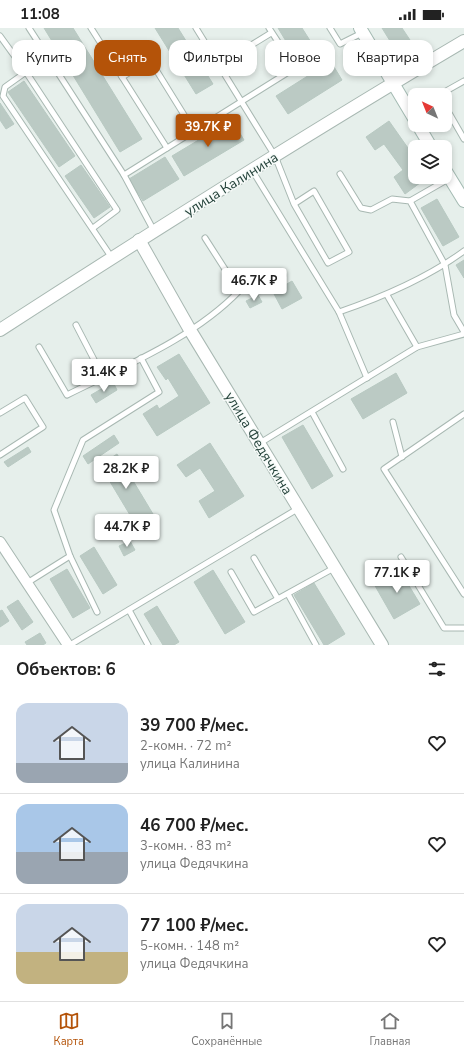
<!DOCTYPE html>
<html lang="ru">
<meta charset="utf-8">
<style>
body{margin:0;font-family:"Nunito Sans",sans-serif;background:#f6f6f6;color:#222;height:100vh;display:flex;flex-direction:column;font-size:15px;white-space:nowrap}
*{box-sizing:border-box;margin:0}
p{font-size:13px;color:#767676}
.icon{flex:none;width:22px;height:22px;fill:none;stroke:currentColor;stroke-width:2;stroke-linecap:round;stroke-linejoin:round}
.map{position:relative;height:617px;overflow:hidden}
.side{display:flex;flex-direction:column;background:#fff;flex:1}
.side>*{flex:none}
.banner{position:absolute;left:12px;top:12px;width:440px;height:36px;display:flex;gap:8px}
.needle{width:26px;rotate:317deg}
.fabs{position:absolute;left:408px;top:60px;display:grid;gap:8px}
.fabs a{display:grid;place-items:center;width:44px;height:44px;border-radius:8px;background:#fff;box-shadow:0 2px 6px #0003;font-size:20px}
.price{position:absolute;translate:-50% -34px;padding:0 9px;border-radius:4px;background:#fff;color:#222;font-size:13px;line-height:26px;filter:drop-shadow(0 1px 2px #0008)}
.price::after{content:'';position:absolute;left:50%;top:24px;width:12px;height:9px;margin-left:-6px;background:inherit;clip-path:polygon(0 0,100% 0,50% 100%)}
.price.selected{background:#b45309;color:#fff}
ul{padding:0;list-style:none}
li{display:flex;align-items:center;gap:12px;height:100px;padding:0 16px}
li+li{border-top:1px solid #e0e0e0}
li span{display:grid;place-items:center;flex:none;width:112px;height:80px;border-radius:12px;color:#555}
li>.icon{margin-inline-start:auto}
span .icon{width:48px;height:48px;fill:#fffc;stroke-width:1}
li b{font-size:17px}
h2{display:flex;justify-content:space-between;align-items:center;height:48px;padding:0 16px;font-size:17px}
.chip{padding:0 14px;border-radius:12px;background:#fff;box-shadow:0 2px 6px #0003;font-size:14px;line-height:36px}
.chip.selected{background:#b45309;color:#fff}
.status{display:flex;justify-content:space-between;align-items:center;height:28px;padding:0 20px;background:#fff;direction:ltr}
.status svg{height:11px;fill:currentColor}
.tabs{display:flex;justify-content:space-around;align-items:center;height:56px;border-top:1px solid #e0e0e0;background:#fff;font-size:11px;color:#767676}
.tabs a{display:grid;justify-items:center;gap:2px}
.tabs .selected{color:#b45309}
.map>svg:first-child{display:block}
</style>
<div class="status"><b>11:08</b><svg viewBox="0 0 49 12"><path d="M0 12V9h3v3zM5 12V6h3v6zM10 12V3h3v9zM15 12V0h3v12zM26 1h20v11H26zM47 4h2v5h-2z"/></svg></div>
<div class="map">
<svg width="464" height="617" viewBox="0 0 464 617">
<rect width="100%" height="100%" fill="#e6efeb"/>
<!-- building -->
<g fill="#bbcac4" stroke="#b8c9c2">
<path d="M44 0H73L142 111 120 124Z"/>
<path d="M155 0H178L213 56 196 66Z"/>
<path d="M278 0H302L316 22 298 33Z"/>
<path d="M382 0H402L410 12 395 21Z"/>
<path d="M133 13 143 31 134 37 123 19Z"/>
<path d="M328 29 342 52 288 86 276 68 314 44 311 39Z"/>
<path d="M24 53 75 128 59 139 8 64Z"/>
<path d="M0 75 14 96 6 101 0 92Z"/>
<path d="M232 92 244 112 184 148 172 128Z"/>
<path d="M389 93 415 130V149H428L405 166 394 149 403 142 384 116 375 122 366 109Z"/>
<path d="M165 129 179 151 143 173 129 151Z"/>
<path d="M81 137 110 179 94 190 65 148Z"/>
<path d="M437 171 459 209 443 218 421 180Z"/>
<path d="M464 232V250L456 237Z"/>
<path d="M292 253 302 270 282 281 273 264Z"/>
<path d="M258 267 262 274 250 280 246 273Z"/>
<path d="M179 326 210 375 157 408 143 386 157 377 159 381 179 368 168 350 166 352 157 339Z"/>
<path d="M396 345 407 365 363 391 351 371Z"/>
<path d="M113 354 117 362 96 375 91 367Z"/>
<path d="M303 397 333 448 312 461 282 409Z"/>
<path d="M114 407 119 415 88 436 83 428Z"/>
<path d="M210 415 244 468 209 490 199 473 215 463 200 440 186 449 177 437Z"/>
<path d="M28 419 31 424 8 439 4 434Z"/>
<path d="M117 426 153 486 136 497 100 437Z"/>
<path d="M130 513 135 522 124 528 119 518Z"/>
<path d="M94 519 117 557 103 566 80 528Z"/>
<path d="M67 541 90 580 73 590 50 551Z"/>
<path d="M399 541 420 576 394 591 374 556Z"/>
<path d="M213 542 245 594 225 606 194 554Z"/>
<path d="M314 555 345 606 327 617H324L294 567Z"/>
<path d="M18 572 33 594 22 602 7 579Z"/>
<path d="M157 578 179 614 174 617H163L144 586Z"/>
<path d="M2 582 9 593 0 599V583Z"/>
<path d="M40 605 46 615 43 617H27L25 614Z"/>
</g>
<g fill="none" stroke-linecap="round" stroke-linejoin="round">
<defs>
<g id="service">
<path d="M29 0 124 147"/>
<path d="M91 0 167 120"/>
<path d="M196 0 275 128 294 176 328 235 349 224 314 163 294 176"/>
<path d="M330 0 340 16 362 5"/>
<path d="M0 8 26 44 5 59 3 68 112 230"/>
<path d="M219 37 271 5"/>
<path d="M26 44 117 182 93 200"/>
<path d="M122 49 150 32 194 103"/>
<path d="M439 67 464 53"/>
<path d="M445 78 464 111"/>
<path d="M252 142 339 284 367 350"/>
<path d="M340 146 361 180 371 182 392 171 410 173 445 237 454 287 464 304"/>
<path d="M410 173 450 150"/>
<path d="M154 203 124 147 295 40 269 0"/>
<path d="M239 263C254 254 265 248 283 247"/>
<path d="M387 267 417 319"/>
<path d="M339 284C383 269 426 251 464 223"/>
<path d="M76 297 103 349"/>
<path d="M39 319 67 367C125 338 194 310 239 263L205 210"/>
<path d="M312 384 343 441"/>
<path d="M0 385 25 370 43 399 0 427"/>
<path d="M464 386 384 441 464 566"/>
<path d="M393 394 402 429"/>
<path d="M260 415 417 319 464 306"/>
<path d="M70 528 97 584"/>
<path d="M401 529 444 600H464"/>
<path d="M254 530 278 571"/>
<path d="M231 544 254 584 334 540"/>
<path d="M27 555 70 528 54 482 83 412 159 364 141 330"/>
<path d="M288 566 316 617"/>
<path d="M129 582 148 617"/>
<path d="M70 617 299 480"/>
</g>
<path id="minor" d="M0 514 68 617"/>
<g id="tertiary">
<path d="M139 212 190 302 382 617"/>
<path d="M0 302C153 203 307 106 464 13"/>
</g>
<g id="secondary">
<path d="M360 0 415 92"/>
<path d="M418 97 431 119"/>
<path d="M445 142 464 173"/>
</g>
</defs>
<!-- service casing -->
<use href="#service" stroke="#a8b8b2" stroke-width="7"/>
<!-- minor casing -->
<use href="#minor" stroke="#a8b8b2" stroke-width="12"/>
<!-- tertiary casing -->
<use href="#tertiary" stroke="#a8b8b2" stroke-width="14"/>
<!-- secondary casing -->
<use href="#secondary" stroke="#a4bbb3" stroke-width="14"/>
<!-- service -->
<use href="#service" stroke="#fff" stroke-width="5"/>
<!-- minor -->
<use href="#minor" stroke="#fff" stroke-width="10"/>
<!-- tertiary -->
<use href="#tertiary" stroke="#fff" stroke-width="12"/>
<!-- secondary -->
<use href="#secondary" stroke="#fff" stroke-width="12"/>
</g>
<g text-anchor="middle" stroke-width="3" stroke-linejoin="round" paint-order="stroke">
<!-- street labels -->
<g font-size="14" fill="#24423a" stroke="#f7fbf9">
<text transform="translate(231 156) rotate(-32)" y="5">улица Калинина</text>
<text transform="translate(259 415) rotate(59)" y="5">улица Федячкина</text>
</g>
</g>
</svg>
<div class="fabs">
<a><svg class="needle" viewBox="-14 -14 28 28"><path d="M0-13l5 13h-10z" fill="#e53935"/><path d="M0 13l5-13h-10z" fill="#767676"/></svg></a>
<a><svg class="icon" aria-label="layers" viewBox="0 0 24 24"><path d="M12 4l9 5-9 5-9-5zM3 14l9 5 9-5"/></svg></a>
</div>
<b class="price selected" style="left:208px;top:120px">39.7K ₽</b>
<b class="price" style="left:254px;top:274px">46.7K ₽</b>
<b class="price" style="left:104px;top:365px">31.4K ₽</b>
<b class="price" style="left:126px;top:462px">28.2K ₽</b>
<b class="price" style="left:127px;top:520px">44.7K ₽</b>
<b class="price" style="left:397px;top:566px">77.1K ₽</b>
<div class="banner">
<a class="chip">Купить</a>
<a class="chip selected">Снять</a>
<a class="chip">Фильтры</a>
<a class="chip">Новое</a>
<a class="chip">Квартира</a>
</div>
</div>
<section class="side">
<h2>Объектов: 6<svg class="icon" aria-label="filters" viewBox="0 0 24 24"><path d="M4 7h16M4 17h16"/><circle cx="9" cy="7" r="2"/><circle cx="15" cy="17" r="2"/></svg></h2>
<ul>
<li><span style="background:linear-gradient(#c9d6e8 75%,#9aa5b1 0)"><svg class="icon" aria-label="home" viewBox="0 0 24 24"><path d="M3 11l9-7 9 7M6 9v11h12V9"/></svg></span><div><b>39 700 ₽/мес.</b><p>2-комн. · 72 m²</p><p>улица Калинина</p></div><svg class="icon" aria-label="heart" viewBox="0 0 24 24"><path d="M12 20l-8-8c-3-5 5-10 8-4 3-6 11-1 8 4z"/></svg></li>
<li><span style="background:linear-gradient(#a9c7e8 60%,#9aa5b1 0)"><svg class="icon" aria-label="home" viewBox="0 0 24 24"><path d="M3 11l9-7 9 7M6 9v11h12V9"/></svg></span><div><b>46 700 ₽/мес.</b><p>3-комн. · 83 m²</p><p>улица Федячкина</p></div><svg class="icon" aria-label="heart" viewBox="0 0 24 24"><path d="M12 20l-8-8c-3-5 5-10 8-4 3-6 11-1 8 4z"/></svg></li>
<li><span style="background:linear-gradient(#c9d6e8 60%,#c2b280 0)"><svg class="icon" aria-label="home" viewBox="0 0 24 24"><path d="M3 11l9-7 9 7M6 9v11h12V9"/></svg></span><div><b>77 100 ₽/мес.</b><p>5-комн. · 148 m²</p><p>улица Федячкина</p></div><svg class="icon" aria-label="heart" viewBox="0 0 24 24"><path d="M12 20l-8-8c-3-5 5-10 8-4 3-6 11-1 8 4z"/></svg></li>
</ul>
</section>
<nav class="tabs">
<a class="selected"><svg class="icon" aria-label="map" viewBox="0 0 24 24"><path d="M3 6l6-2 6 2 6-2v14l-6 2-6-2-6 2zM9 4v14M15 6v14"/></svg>Карта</a>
<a><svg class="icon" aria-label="saved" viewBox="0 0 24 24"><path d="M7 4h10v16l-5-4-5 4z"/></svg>Сохранённые</a>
<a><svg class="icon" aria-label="home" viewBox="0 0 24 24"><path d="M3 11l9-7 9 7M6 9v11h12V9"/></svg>Главная</a>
</nav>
